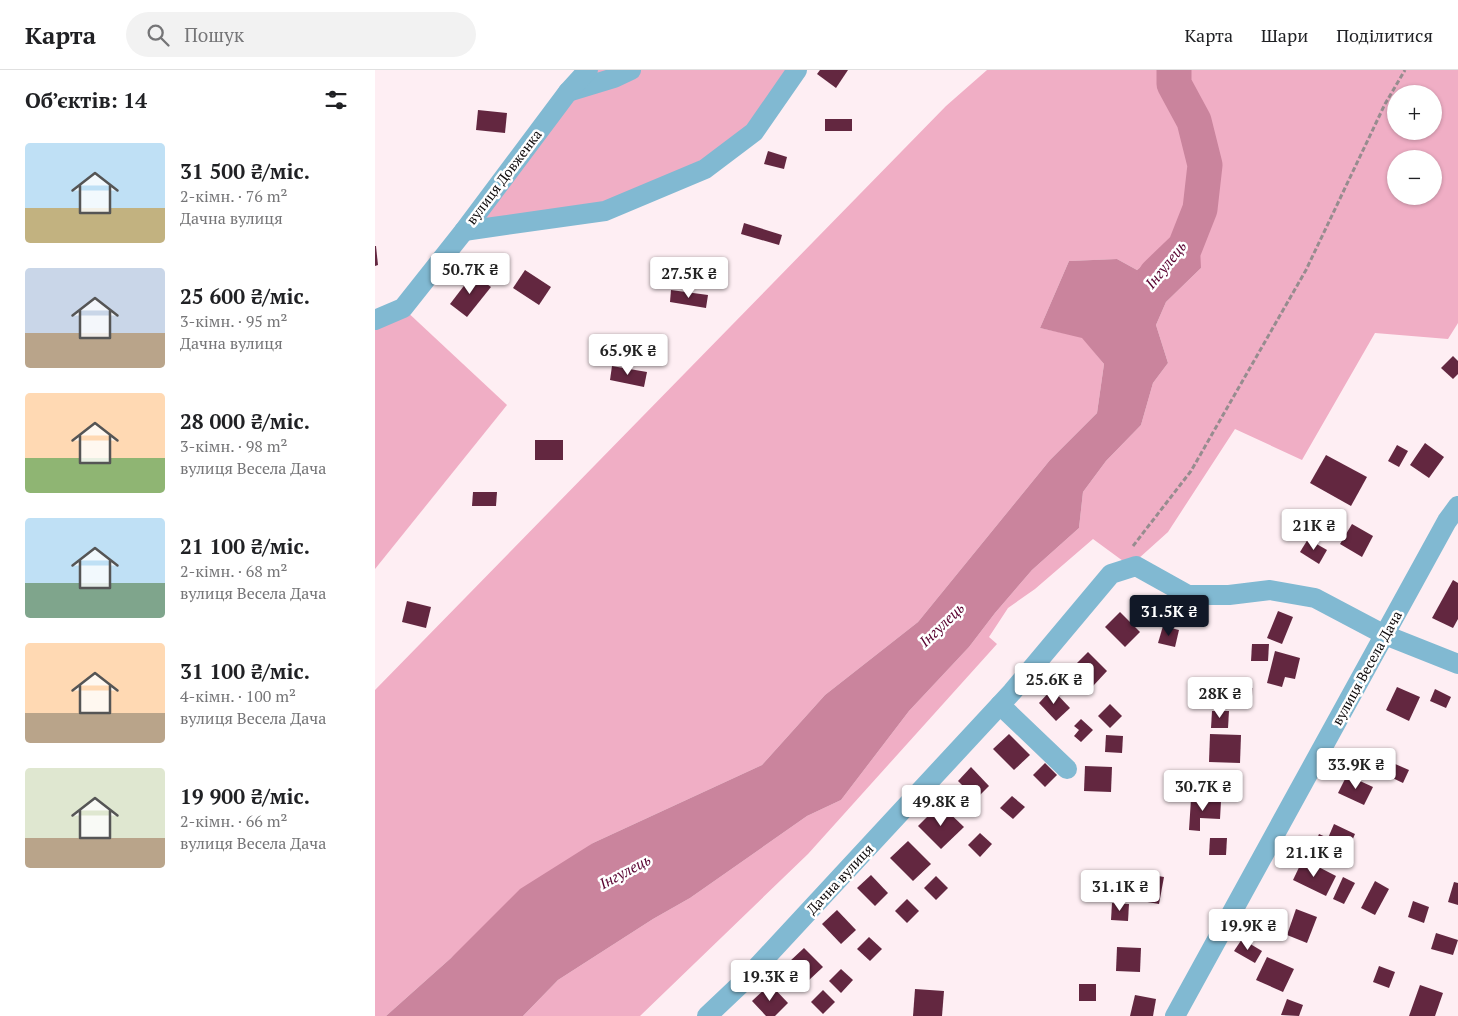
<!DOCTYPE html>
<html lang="uk">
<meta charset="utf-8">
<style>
body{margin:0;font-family:"PT Serif",serif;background:#f2f2f2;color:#202124;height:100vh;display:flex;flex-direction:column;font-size:19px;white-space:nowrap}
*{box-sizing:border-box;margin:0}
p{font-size:16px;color:#757577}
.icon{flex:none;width:28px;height:28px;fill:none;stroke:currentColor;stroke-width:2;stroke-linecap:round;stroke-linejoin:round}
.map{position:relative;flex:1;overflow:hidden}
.panel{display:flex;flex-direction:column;background:#fff;width:375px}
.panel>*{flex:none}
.fabs{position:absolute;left:1012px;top:15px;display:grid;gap:10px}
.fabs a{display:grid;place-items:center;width:55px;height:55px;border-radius:50%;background:#fff;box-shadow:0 1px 4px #0004;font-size:25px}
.price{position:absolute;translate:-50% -42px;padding:0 11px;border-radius:5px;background:#fff;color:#222;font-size:16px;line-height:32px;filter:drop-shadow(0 1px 2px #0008)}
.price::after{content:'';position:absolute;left:50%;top:30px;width:15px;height:11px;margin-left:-8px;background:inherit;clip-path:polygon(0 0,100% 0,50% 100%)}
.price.on{background:#111827;color:#fff}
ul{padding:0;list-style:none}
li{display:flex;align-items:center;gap:15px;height:125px;padding:0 25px}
li span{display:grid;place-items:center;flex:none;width:140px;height:100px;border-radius:5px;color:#555}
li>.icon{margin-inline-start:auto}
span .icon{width:60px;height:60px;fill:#fffc;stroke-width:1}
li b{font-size:21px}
h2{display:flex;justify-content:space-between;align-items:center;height:60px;padding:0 25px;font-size:21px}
header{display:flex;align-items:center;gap:30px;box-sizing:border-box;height:70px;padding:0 25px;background:#fff;border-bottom:1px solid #e0e0e0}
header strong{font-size:24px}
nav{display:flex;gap:28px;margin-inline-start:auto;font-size:18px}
.search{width:350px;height:45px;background:#f2f2f2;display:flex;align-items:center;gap:12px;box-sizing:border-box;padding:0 18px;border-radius:28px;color:#757577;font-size:19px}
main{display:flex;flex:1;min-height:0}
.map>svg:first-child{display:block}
</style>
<header>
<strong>Карта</strong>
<div class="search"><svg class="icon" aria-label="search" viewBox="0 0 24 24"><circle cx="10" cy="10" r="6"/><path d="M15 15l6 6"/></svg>Пошук</div>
<nav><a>Карта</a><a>Шари</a><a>Поділитися</a></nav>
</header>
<main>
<section class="panel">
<h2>Об’єктів: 14<svg class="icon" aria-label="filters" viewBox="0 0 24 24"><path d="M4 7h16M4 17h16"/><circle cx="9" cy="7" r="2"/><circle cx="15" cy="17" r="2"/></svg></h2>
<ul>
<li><span style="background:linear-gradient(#bfe0f5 65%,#c2b280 0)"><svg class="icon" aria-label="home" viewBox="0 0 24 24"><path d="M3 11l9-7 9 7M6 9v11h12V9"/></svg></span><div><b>31 500 ₴/міс.</b><p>2-кімн. · 76 m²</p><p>Дачна вулиця</p></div></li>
<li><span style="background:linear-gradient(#c9d6e8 65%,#b9a48a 0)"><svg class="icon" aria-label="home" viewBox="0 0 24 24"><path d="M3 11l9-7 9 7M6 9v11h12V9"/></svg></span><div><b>25 600 ₴/міс.</b><p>3-кімн. · 95 m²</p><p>Дачна вулиця</p></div></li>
<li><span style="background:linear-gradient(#ffd9b3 65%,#8fb573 0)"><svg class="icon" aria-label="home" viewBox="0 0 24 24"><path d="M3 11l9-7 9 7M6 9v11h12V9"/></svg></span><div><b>28 000 ₴/міс.</b><p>3-кімн. · 98 m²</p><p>вулиця Весела Дача</p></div></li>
<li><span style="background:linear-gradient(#bfe0f5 65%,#7fa58c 0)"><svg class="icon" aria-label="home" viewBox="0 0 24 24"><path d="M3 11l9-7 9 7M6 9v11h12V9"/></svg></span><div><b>21 100 ₴/міс.</b><p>2-кімн. · 68 m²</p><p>вулиця Весела Дача</p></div></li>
<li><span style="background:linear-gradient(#ffd9b3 70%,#b9a48a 0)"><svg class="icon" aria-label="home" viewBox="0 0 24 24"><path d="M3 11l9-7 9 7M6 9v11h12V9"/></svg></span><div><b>31 100 ₴/міс.</b><p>4-кімн. · 100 m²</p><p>вулиця Весела Дача</p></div></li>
<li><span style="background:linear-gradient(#dfe7d0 70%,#b9a48a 0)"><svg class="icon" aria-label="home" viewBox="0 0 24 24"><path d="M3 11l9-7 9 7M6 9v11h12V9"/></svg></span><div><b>19 900 ₴/міс.</b><p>2-кімн. · 66 m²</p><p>вулиця Весела Дача</p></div></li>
</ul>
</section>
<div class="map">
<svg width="1083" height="946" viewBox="0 0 1083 946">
<rect width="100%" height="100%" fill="#feeef3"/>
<!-- green -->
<g fill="#f0aec5" fill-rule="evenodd">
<path d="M213 0H422L379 62 230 141 89 161Z"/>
<path d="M612 0H1083V253L1073 269 1000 263 927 390 860 359 793 462 763 489 748 491 718 469 660 519 633 538 614 567 622 574 433 784 265 946H148L183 910 278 849 315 828 432 746 466 730 534 641 594 577 620 543 657 500 704 458 708 422 731 391 766 355 778 313 793 293 781 255 791 232 826 198 802 162 787 180 762 200 742 189 694 191 665 258 707 267 729 294 722 343 675 390 543 552 450 625 387 695 218 773 76 888 11 946H0V620L571 36ZM1021 24H1059V61H1021ZM1021 89H1059V126H1021Z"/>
<path d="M28 238 132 335 0 499V250Z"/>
</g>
<!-- water -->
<path fill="#ca849d" d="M802 162 825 177 826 198 791 232 781 255 793 293 778 313 766 355 731 391 708 422 704 458 657 500 620 543 594 577 534 641 466 730 432 746 315 828 278 849 183 910 148 946H11L76 888 145 819 218 773 387 695 450 625 543 552 675 390 722 343 729 294 707 268 665 258 694 191 742 189 762 200 787 180Z"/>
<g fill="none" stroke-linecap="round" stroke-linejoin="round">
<!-- river -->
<path stroke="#ca849d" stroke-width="35" d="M781 205 810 177 825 139 830 95 819 51 799 14V0"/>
</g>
<!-- building -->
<g fill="#632740">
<path d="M445 0H473L461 18 442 4Z"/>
<path d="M103 40 132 43 130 63 101 60Z"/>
<rect x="450" y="49" width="27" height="12"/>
<path d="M393 81 412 87 409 99 389 94Z"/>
<path d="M369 153 407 165 404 175 366 164Z"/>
<path d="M0 176H1L3 195 0 196Z"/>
<path d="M150 200 176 217 164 235 138 218Z"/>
<path d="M98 204 116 217 92 247 75 234Z"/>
<path d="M296 220 333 225 331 238 295 232Z"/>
<path d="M1078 286 1083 291V304L1078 309 1066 298Z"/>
<path d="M237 296 272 302 269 317 235 310Z"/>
<rect x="160" y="370" width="28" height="20"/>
<path d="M1050 373 1069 387 1054 408 1035 395Z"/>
<path d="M1022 375 1033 381 1024 397 1013 391Z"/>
<path d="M951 385 992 407 976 436 935 413Z"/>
<path d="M98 422H122L121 436H97Z"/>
<path d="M977 454 998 466 987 487 965 474Z"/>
<path d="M933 469 952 480 944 494 925 482Z"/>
<path d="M1078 510 1083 513V549L1078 558 1057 548Z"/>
<path d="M32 531 56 537 51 558 27 552Z"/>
<path d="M903 541 918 547 907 574 892 568Z"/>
<path d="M745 542 765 562 750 577 730 557Z"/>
<path d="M788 556 804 560 800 577 783 573Z"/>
<path d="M877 574H894L893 591H876Z"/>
<path d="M900 581 925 588 920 609 910 607 907 617 892 613Z"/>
<path d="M713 582 732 601 718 616 698 597Z"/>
<path d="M858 615 878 618 876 635 856 632Z"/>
<path d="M1022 617 1045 627 1034 651 1011 640Z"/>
<path d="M677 619 695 638 681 651 664 633Z"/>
<path d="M1060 619 1076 627 1071 638 1055 631Z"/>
<path d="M735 634 747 646 735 658 723 646Z"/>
<path d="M837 641H854L853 658H836Z"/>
<path d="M706 649 718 660 706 672 699 666 704 660 699 656Z"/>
<path d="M634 664 655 685 639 700 618 679Z"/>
<path d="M835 664 866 665 865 693 834 692Z"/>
<path d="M731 665 748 666 747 683 730 682Z"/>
<path d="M1011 690 1034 700 1028 713 1005 702Z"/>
<path d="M670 693 682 705 670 717 658 705Z"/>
<path d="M710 696 737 697 736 722 709 721Z"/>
<path d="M596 697 614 716 601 729 583 711Z"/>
<path d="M972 705 998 717 989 735 963 723Z"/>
<path d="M637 726 650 737 638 749 625 738Z"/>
<path d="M816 729 846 731 845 749 825 748V761L814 760Z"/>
<path d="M565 734 589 757 566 779 543 756Z"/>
<path d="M959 754 980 764 969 789 939 776 944 764 953 768Z"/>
<path d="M605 763 617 774 605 787 593 775Z"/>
<path d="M835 768H852L851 785H834Z"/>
<path d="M533 771 556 794 538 811 515 788Z"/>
<path d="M928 789 961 806 951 826 918 810Z"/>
<path d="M754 801 789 807 784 834 749 828Z"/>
<path d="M496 805 513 823 500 836 482 818Z"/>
<path d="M561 806 573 818 561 830 549 818Z"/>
<path d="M968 807 980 813 969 834 958 829Z"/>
<path d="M1000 811 1014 819 1000 845 986 838Z"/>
<path d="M1079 812 1083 813V835L1073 832Z"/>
<path d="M532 829 544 841 532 853 520 841Z"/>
<path d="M1038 831 1054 837 1049 853 1033 847Z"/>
<path d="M737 833 754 834 753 851 736 850Z"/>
<path d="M921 839 942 847 932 873 912 865Z"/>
<path d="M462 840 481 860 466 874 447 854Z"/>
<path d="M1061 863 1083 870 1078 885 1056 879Z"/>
<path d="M494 867 507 879 495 891 482 879Z"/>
<path d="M867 869 887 881 880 893 859 881Z"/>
<path d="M742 877 766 878 765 902 741 901Z"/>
<path d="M429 878 448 897 433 911 414 892Z"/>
<path d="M892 887 919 899 908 922 881 910Z"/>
<path d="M1004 896 1020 902 1014 918 998 912Z"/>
<path d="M466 899 478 910 466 923 454 911Z"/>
<path d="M395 914 413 933 400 946H391L377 931Z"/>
<rect x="704" y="914" width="17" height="17"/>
<path d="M1045 915 1068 923 1060 946H1034Z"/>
<path d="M540 919 569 921 567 946H538Z"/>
<path d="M448 920 460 932 448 944 436 932Z"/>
<path d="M760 925 781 929 778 946H755Z"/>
<path d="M912 929 928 935 924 946 906 945Z"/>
</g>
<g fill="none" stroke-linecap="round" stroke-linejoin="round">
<!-- path -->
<path stroke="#978c8f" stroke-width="3" stroke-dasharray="5 2.5" stroke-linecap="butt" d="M758 476 816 401 931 200 1010 34 1030 0"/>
<!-- minor -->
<g stroke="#81b9d2" stroke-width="20">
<path d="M193 22 239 8 256 0"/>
<path d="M89 161 230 141 330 99 379 62 422 0"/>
<path d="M0 250 28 238 89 161 193 22 213 0"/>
<path d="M625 635 692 699"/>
<path d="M332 946 369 911 637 622 736 504 761 496 813 525H854L895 520 940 528 1010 565 1083 594"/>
<path d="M800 946 1072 451 1083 436"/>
</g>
</g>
<g text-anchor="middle" stroke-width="5" stroke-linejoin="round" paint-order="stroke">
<!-- street labels -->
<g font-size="14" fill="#0e0a0b" stroke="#fff">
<text transform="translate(129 107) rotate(-53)" y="5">вулиця Довженка</text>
<text transform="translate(992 598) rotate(-61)" y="5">вулиця Весела Дача</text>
<text transform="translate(465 809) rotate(-47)" y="5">Дачна вулиця</text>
</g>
<!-- water labels -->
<g font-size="15" font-style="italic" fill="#5a0331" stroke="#fff">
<text transform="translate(791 195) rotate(-51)" y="5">Інгулець</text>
<text transform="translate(567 555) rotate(-44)" y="5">Інгулець</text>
<text transform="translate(250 802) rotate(-28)" y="5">Інгулець</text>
</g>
</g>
</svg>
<div class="fabs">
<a>+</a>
<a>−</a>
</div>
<b class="price" style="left:95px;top:225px">50.7K ₴</b>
<b class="price" style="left:314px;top:229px">27.5K ₴</b>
<b class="price" style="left:253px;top:306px">65.9K ₴</b>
<b class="price" style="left:939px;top:481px">21K ₴</b>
<b class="price on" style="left:794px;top:567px">31.5K ₴</b>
<b class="price" style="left:679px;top:635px">25.6K ₴</b>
<b class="price" style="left:845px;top:649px">28K ₴</b>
<b class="price" style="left:981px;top:720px">33.9K ₴</b>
<b class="price" style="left:828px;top:742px">30.7K ₴</b>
<b class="price" style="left:566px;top:757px">49.8K ₴</b>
<b class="price" style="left:939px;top:808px">21.1K ₴</b>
<b class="price" style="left:745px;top:842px">31.1K ₴</b>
<b class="price" style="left:873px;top:881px">19.9K ₴</b>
<b class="price" style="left:395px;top:932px">19.3K ₴</b>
</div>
</main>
